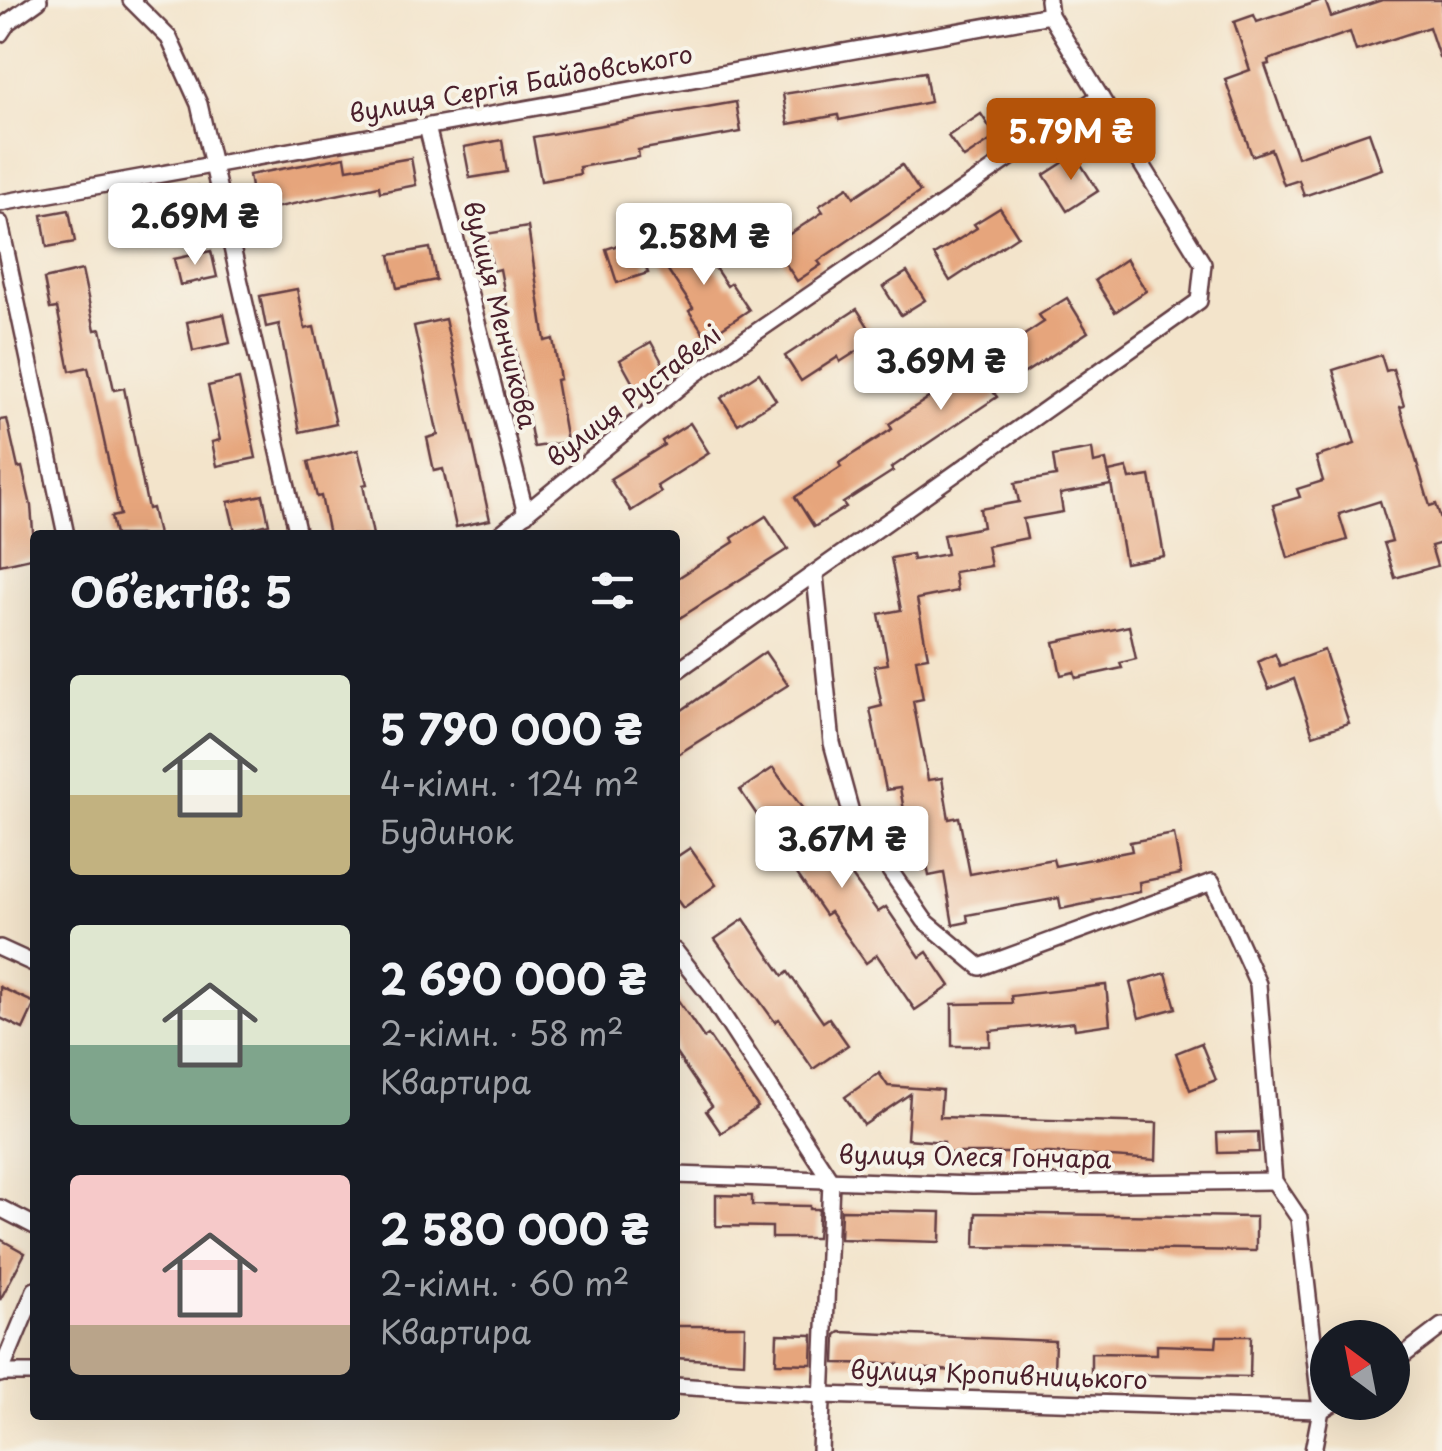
<!DOCTYPE html>
<html lang="uk">
<meta charset="utf-8">
<style>
body{margin:0;font-family:"Playpen Sans",sans-serif;background:#20242c;color:#f1f3f6;height:100vh;display:flex;flex-direction:column;font-size:38px;white-space:nowrap}
*{box-sizing:border-box;margin:0}
p{font-size:32px;color:#9ea1a6}
.icon{flex:none;width:55px;height:55px;fill:none;stroke:currentColor;stroke-width:2;stroke-linecap:round;stroke-linejoin:round}
.map{position:relative;flex:1;overflow:hidden}
.details{position:absolute;left:30px;top:530px;width:650px;height:890px;display:flex;flex-direction:column;background:#171b24;border-radius:10px;box-shadow:0 10px 40px #0002}
.details>*{flex:none}
.needle{width:65px;rotate:328deg}
.tools{position:absolute;left:1310px;top:1320px;display:grid;gap:20px}
.tools a{display:grid;place-items:center;width:100px;height:100px;border-radius:50%;background:#171b24;box-shadow:0 10px 40px #0002;font-size:50px}
.price{position:absolute;translate:-50% -85px;padding:0 22px;border-radius:10px;background:#fff;color:#222;font-size:32px;line-height:65px;filter:drop-shadow(0 2px 5px #0008)}
.price::after{content:'';position:absolute;left:50%;top:60px;width:30px;height:22px;margin-left:-15px;background:inherit;clip-path:polygon(0 0,100% 0,50% 100%)}
.price.selected{background:#b45309;color:#fff}
ul{padding:0;list-style:none}
li{display:flex;align-items:center;gap:30px;height:250px;padding:0 40px}
li span{display:grid;place-items:center;flex:none;width:280px;height:200px;border-radius:10px;color:#555}
li>.icon{margin-inline-start:auto}
span .icon{width:120px;height:120px;fill:#fffc;stroke-width:1}
li b{font-size:42px}
h2{display:flex;justify-content:space-between;align-items:center;height:120px;padding:0 40px;font-size:42px}
.map>svg:first-child{display:block}
</style>
<div class="map">
<svg width="1442" height="1451" viewBox="0 0 1442 1451">
<rect width="100%" height="100%" fill="#f7f3e8"/>
<filter id="ink" filterUnits="userSpaceOnUse"><feTurbulence type="fractalNoise" baseFrequency=".01" numOctaves="2"/><feDisplacementMap in="SourceGraphic" scale="20" xChannelSelector="R" yChannelSelector="G"/><feConvolveMatrix kernelMatrix="1 2 1 2 8 2 1 2 1" color-interpolation-filters="sRGB"/></filter>
<filter id="wash" filterUnits="userSpaceOnUse"><feTurbulence type="fractalNoise" baseFrequency=".0048" numOctaves="4" result="noise"/><feDisplacementMap in="SourceGraphic" scale="40" xChannelSelector="R" yChannelSelector="G"/><feGaussianBlur stdDeviation="2.25" result="paint"/><feColorMatrix in="noise" values="0 0 0 0 0 0 0 0 0 0 0 0 0 0 0 0 0 1.4 0 .05"/><feComposite in="paint" operator="in"/></filter>
<g filter="url(#wash)">
<rect width="100%" height="100%" fill="#f3e4cb"/>
<g id="blocks">
<!-- building -->
<g fill="#e6a57b">
<path d="M1322 0H1325L1331 17 1382 0H1442V57H1439L1429 27 1356 51 1350 32 1268 60 1269 64 1265 65 1297 157 1369 132 1382 169 1304 196 1299 180 1284 185 1271 149 1252 156 1225 79 1250 70 1234 22 1254 15 1257 22Z"/>
<path d="M925 72 930 102 839 120 838 115 788 124 783 94Z"/>
<path d="M736 102 741 132 638 150 639 157 579 167 580 174 541 181 533 137Z"/>
<path d="M981 114 996 137 964 158 948 136Z"/>
<path d="M502 140 507 172 470 178 464 147Z"/>
<path d="M1075 155 1098 191 1067 211 1044 175Z"/>
<path d="M345 157 347 169 411 158 416 185 380 192 379 186 255 212 249 175Z"/>
<path d="M902 165 920 192 818 261 821 265 797 281 773 245 823 212 819 206 848 187 854 197Z"/>
<path d="M198 186 204 221 172 227 166 192Z"/>
<path d="M1000 208 1018 236 950 281 934 255 977 228 974 224Z"/>
<path d="M69 210 75 242 47 247 42 215Z"/>
<path d="M528 227 545 341 553 339 560 379 556 380 567 442 534 447 500 269 493 271 486 234Z"/>
<path d="M694 236 727 286 731 283 749 310 707 338 689 311 693 308 660 258Z"/>
<path d="M637 239 648 273 617 283 606 249Z"/>
<path d="M430 248 436 280 397 288 390 255Z"/>
<path d="M211 251 217 277 180 285 174 259Z"/>
<path d="M1126 259 1146 291 1115 312 1095 280Z"/>
<path d="M82 270 95 330 101 329 114 390 124 388 148 509 152 508 158 535H115L111 517 120 515 88 367 70 371 57 308 50 309 44 279Z"/>
<path d="M907 272 925 300 901 315 883 287Z"/>
<path d="M297 289 305 329 314 327 336 424 300 432 279 324 266 327 260 296Z"/>
<path d="M1067 298 1088 332 994 393 997 397 891 468 893 471 843 503 846 507 814 527 795 497 841 467 839 463 892 429 889 424 1044 322 1039 315Z"/>
<path d="M857 309 876 339 840 362 838 357 801 381 785 356Z"/>
<path d="M224 314 230 343 193 351 187 322Z"/>
<path d="M445 319 490 520 456 527 443 469 434 471 427 438 438 435 414 326Z"/>
<path d="M651 342 667 371 636 389 620 360Z"/>
<path d="M1381 355 1386 371 1393 369 1404 406 1400 407 1430 506 1436 504 1442 522V543L1431 546 1437 566 1395 578 1384 543 1392 541 1380 501 1339 514 1347 540 1288 558 1273 505 1300 497 1297 489 1323 481 1316 457 1355 444 1333 370Z"/>
<path d="M759 373 776 400 738 424 721 398Z"/>
<path d="M239 379 256 458 217 466 212 442 220 440 208 386Z"/>
<path d="M7 419 18 468 22 467 31 506 35 557 0 565V420Z"/>
<path d="M690 423 709 453 657 486 661 492 631 511 610 479 664 445 662 441Z"/>
<path d="M1092 449 1094 463 1106 460 1111 485 1060 494 1063 512 1023 519 1027 538 987 546 991 566 954 572 957 591 917 599 928 657 916 659 923 699 913 701 928 780 942 778 949 819 959 817 970 874 1053 859 1055 866 1132 851 1130 842 1174 834 1181 874 1139 882 1140 891 1093 900 1094 902 1061 909 1059 898 967 915 968 922 953 925 944 873 929 876 920 825 907 827 900 788 886 790 870 709 882 706 874 666 888 664 879 614 901 610 891 558 912 554 913 560 947 554 943 535 983 527 980 509 1019 502 1015 483 1056 476 1053 456Z"/>
<path d="M358 450 367 484 363 485 373 535H329L321 496 317 497 308 462Z"/>
<path d="M1127 468 1130 479 1150 476 1164 556 1125 563 1109 472Z"/>
<path d="M263 495 269 524 235 532 228 502Z"/>
<path d="M766 516 788 549 675 621V580L734 542 732 538Z"/>
<path d="M1129 626 1136 659 1120 663 1122 668 1076 678 1074 672 1061 675 1054 642Z"/>
<path d="M1324 650 1349 723 1313 735 1294 679 1269 689 1258 662 1275 654 1280 666Z"/>
<path d="M765 652 788 685 675 756V715Z"/>
<path d="M773 768 878 912 886 907 920 957 927 952 950 986 915 1010 877 955 866 963 830 912 825 915 740 790Z"/>
<path d="M690 848 716 885 683 908 675 897V858Z"/>
<path d="M744 919 783 976 788 972 823 1022 829 1018 848 1045 813 1069 779 1019 775 1022 715 939Z"/>
<path d="M1166 973 1176 1008 1139 1018 1130 983Z"/>
<path d="M1106 985 1110 1024 1075 1029 1074 1022 990 1031V1046H952V1004L1012 1003 1011 996Z"/>
<path d="M0 987 35 1003 23 1029 0 1018Z"/>
<path d="M675 996 704 1038 708 1035 758 1107 721 1133 706 1111 712 1106 675 1052Z"/>
<path d="M1201 1043 1216 1080 1190 1090 1176 1053Z"/>
<path d="M879 1073 888 1086 942 1090 940 1117 1157 1123 1156 1160 1050 1153H944V1142L907 1139 910 1094 864 1125 845 1097Z"/>
<path d="M1258 1132 1259 1152 1218 1153 1217 1133Z"/>
<path d="M716 1195 752 1196V1205L810 1206V1209H819L817 1238H772V1227L716 1226Z"/>
<path d="M841 1210 941 1212 940 1242 840 1239Z"/>
<path d="M976 1213 1256 1217V1251L975 1247Z"/>
<path d="M0 1239 25 1253 0 1300Z"/>
<path d="M675 1326H745L744 1362 675 1358Z"/>
<path d="M840 1332 1055 1341 1054 1372 956 1371 898 1367V1364L835 1363 836 1335Z"/>
<path d="M777 1334 813 1335 812 1364 776 1363Z"/>
<path d="M1217 1336H1251L1250 1377 1091 1374V1353L1157 1354V1345L1216 1347Z"/>
</g>
</g>
</g>
<g filter="url(#ink)">
<use href="#blocks" fill-opacity="0" stroke="#633d43" stroke-width="2.5"/>
<g fill="none" stroke-linecap="round" stroke-linejoin="round">
<defs>
<g id="street">
<path d="M131 0 169 38 199 104 298 535"/>
<path d="M0 34 8 22 39 0"/>
<path d="M427 127 526 514"/>
<path d="M0 203 1050 15"/>
<path d="M0 223 66 535"/>
<path d="M499 535 695 374 1100 96"/>
<path d="M815 576 832 743 852 816 925 921 980 967 1212 882 1258 984 1274 1181 1299 1218 1321 1410 1313 1451"/>
<path d="M675 672 1199 301 1203 264 1050 15 1048 0"/>
<path d="M0 948 35 964"/>
<path d="M675 951 709 994 831 1181 820 1451"/>
<path d="M675 1175 973 1185 1274 1181"/>
<path d="M0 1208 35 1226"/>
<path d="M1392 1364 1442 1326"/>
<path d="M1 1373H35"/>
<path d="M0 1374 35 1290"/>
<path d="M675 1386 821 1395 1321 1410 1335 1402"/>
</g>
</defs>
<!-- street casing -->
<use href="#street" stroke="#633d43" stroke-width="20"/>
<!-- street -->
<use href="#street" stroke="#fff" stroke-width="15"/>
</g>
</g>
<g text-anchor="middle" stroke-width="8" stroke-linejoin="round" paint-order="stroke">
<!-- street labels -->
<g font-size="25" fill="#4a1f2b" stroke="#f7f3e8">
<text transform="translate(521 84) rotate(-10)" y="9">вулиця Сергія Байдовського</text>
<text transform="translate(500 315) rotate(76)" y="9">вулиця Менчикова</text>
<text transform="translate(634 396) rotate(-38)" y="9">вулиця Руставелі</text>
<text transform="translate(975 1157) rotate(1)" y="9">вулиця Олеся Гончара</text>
<text transform="translate(999 1375) rotate(2)" y="9">вулиця Кропивницького</text>
</g>
</g>
</svg>
<div class="tools">
<a><svg class="needle" viewBox="-14 -14 28 28"><path d="M0-13l5 13h-10z" fill="#e53935"/><path d="M0 13l5-13h-10z" fill="#9ea1a6"/></svg></a>
</div>
<b class="price selected" style="left:1071px;top:183px">5.79M ₴</b>
<b class="price" style="left:195px;top:268px">2.69M ₴</b>
<b class="price" style="left:704px;top:288px">2.58M ₴</b>
<b class="price" style="left:941px;top:413px">3.69M ₴</b>
<b class="price" style="left:842px;top:891px">3.67M ₴</b>
<section class="details">
<h2>Об’єктів: 5<svg class="icon" aria-label="filters" viewBox="0 0 24 24"><path d="M4 7h16M4 17h16"/><circle cx="9" cy="7" r="2"/><circle cx="15" cy="17" r="2"/></svg></h2>
<ul>
<li><span style="background:linear-gradient(#dfe7d0 60%,#c2b280 0)"><svg class="icon" aria-label="home" viewBox="0 0 24 24"><path d="M3 11l9-7 9 7M6 9v11h12V9"/></svg></span><div><b>5 790 000 ₴</b><p>4-кімн. · 124 m²</p><p>Будинок</p></div></li>
<li><span style="background:linear-gradient(#dfe7d0 60%,#7fa58c 0)"><svg class="icon" aria-label="home" viewBox="0 0 24 24"><path d="M3 11l9-7 9 7M6 9v11h12V9"/></svg></span><div><b>2 690 000 ₴</b><p>2-кімн. · 58 m²</p><p>Квартира</p></div></li>
<li><span style="background:linear-gradient(#f6c9c9 75%,#b9a48a 0)"><svg class="icon" aria-label="home" viewBox="0 0 24 24"><path d="M3 11l9-7 9 7M6 9v11h12V9"/></svg></span><div><b>2 580 000 ₴</b><p>2-кімн. · 60 m²</p><p>Квартира</p></div></li>
</ul>
</section>
</div>
